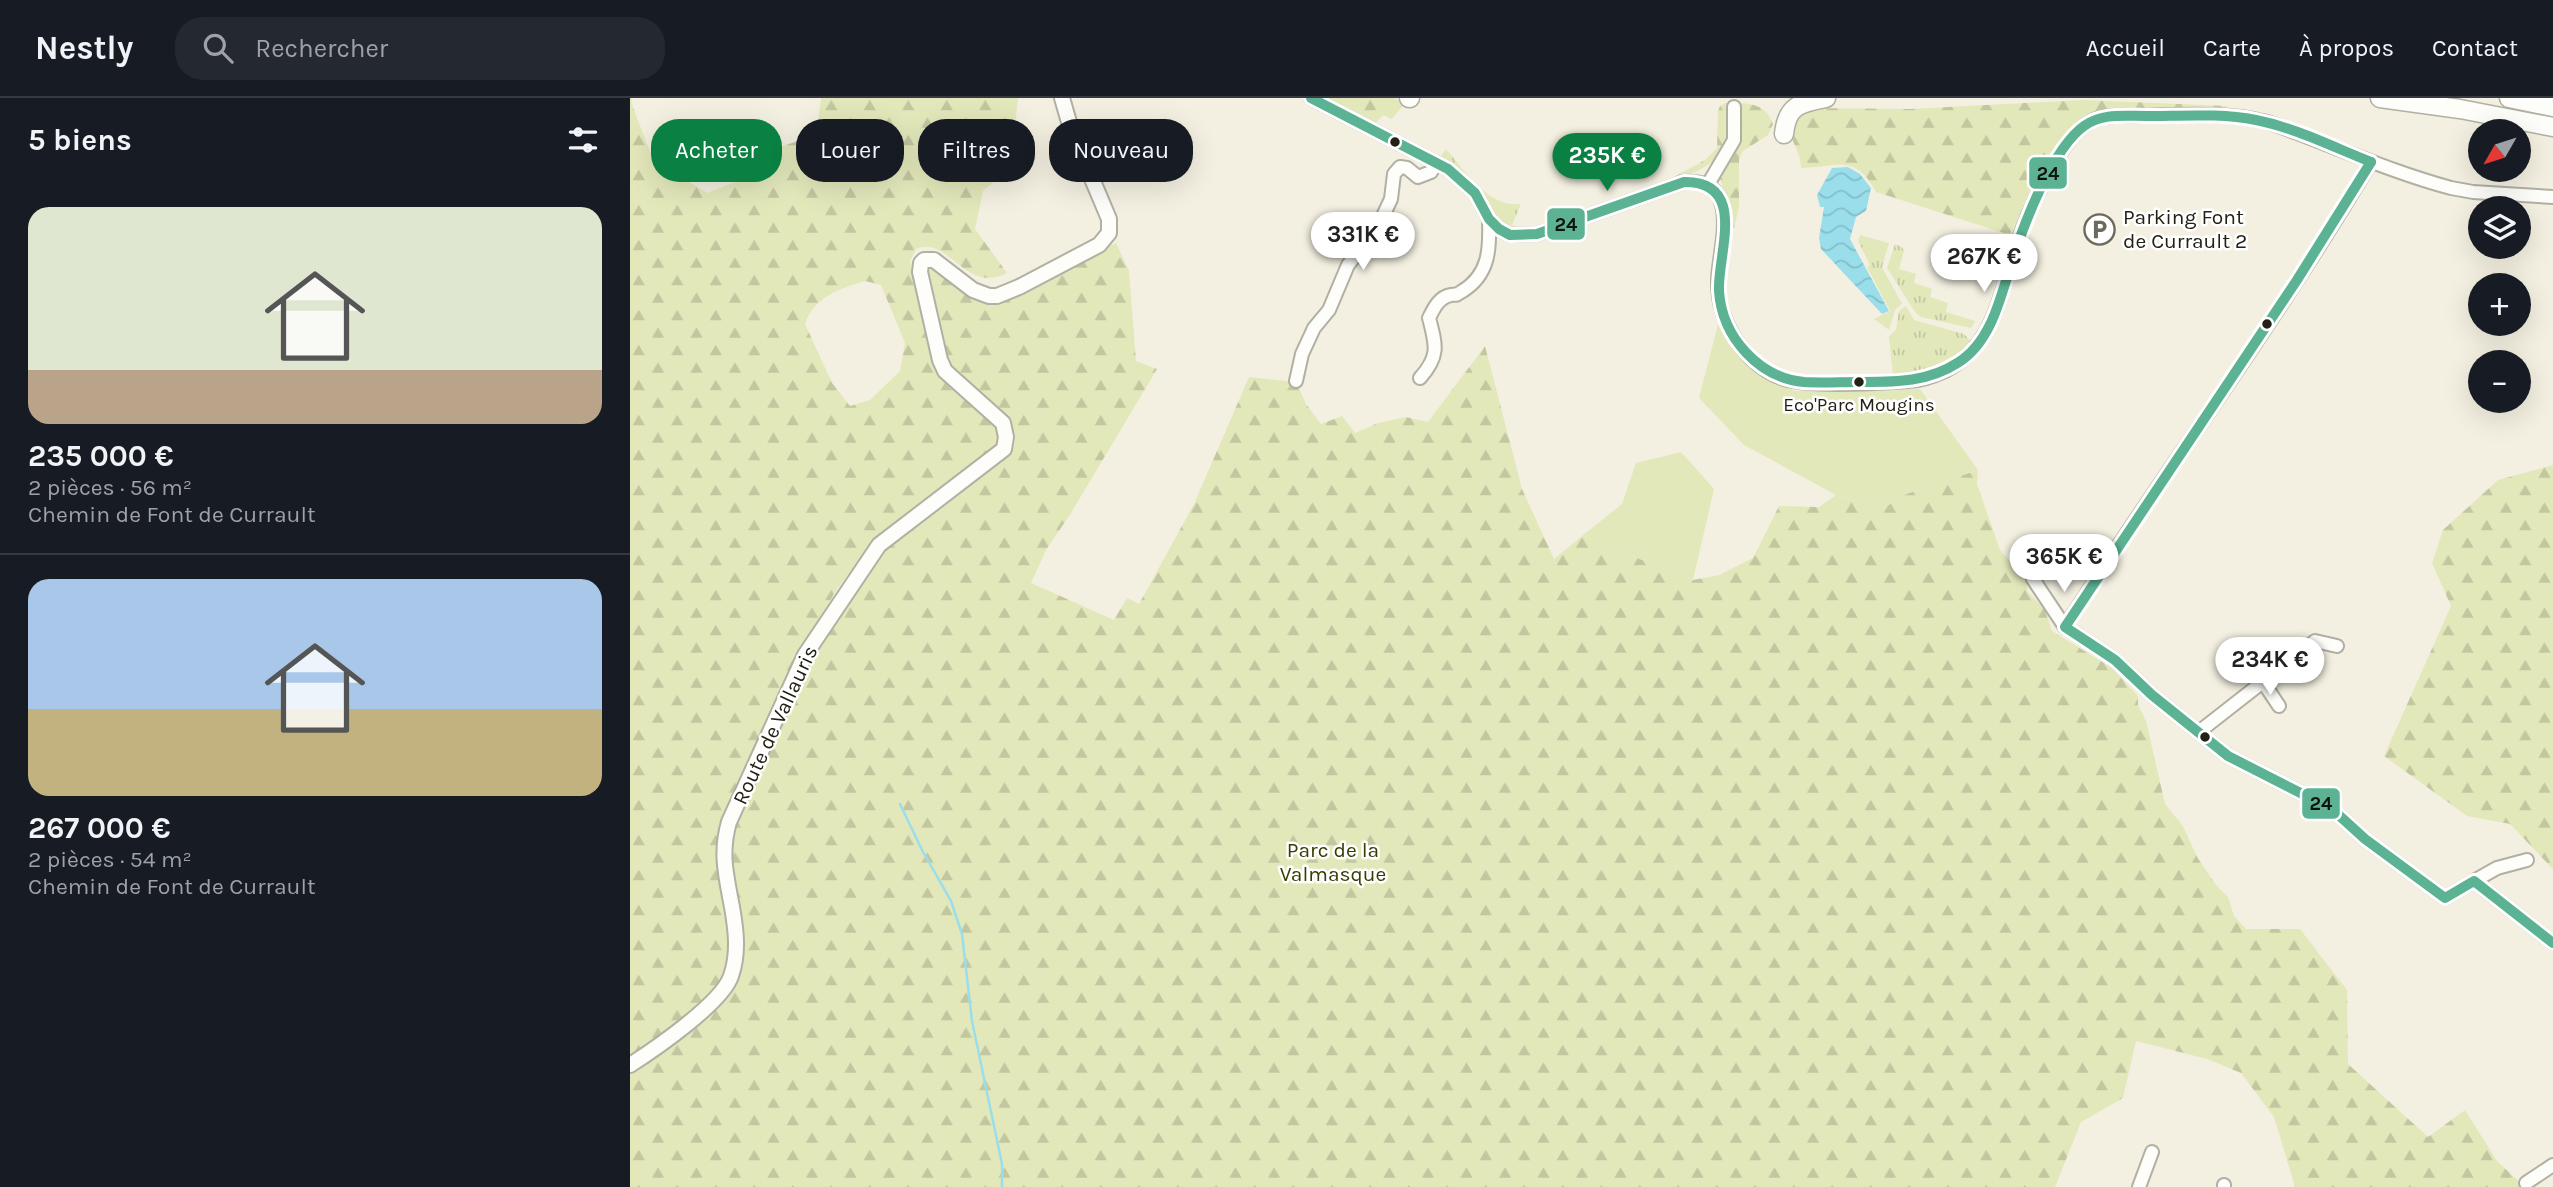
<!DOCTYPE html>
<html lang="fr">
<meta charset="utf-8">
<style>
body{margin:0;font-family:Karla,sans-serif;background:#242831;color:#f1f3f6;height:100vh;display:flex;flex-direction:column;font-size:26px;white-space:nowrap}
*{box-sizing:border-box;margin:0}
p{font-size:23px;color:#9ea1a6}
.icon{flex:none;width:38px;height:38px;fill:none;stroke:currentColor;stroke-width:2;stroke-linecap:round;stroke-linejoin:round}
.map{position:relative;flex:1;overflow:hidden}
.drawer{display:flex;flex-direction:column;background:#171b24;width:630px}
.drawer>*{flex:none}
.top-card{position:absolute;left:21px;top:21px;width:665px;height:63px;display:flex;gap:14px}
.needle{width:46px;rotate:231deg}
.tools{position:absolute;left:1838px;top:21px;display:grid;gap:14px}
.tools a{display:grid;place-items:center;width:63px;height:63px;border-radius:50%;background:#171b24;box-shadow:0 7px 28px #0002;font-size:35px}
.price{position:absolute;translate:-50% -60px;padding:0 16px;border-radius:24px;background:#fff;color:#222;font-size:23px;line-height:46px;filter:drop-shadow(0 2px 4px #0008)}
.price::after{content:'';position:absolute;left:50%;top:42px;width:21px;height:16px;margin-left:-10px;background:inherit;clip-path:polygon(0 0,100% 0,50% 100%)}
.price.active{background:#0b8043;color:#fff}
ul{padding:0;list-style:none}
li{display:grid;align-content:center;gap:14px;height:371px;padding:0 28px}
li+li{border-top:2px solid #363941}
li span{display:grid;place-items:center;height:217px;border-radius:21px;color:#555}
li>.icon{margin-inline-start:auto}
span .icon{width:126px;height:126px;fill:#fffc;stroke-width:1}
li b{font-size:30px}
h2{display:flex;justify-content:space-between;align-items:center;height:84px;padding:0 28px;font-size:30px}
.pill{padding:0 24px;border-radius:28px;background:#171b24;box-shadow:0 7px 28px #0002;font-size:24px;line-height:63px}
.pill.active{background:#0b8043;color:#fff}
header{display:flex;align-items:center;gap:42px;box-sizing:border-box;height:98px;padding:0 35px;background:#171b24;border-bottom:2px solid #363941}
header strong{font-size:33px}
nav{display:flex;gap:38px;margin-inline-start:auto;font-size:24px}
.search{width:490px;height:63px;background:#242831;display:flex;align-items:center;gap:18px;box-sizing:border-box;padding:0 24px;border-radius:28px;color:#9ea1a6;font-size:26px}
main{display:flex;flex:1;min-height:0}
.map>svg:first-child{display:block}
</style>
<header>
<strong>Nestly</strong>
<div class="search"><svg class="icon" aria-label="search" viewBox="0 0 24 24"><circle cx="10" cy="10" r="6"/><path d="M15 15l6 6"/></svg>Rechercher</div>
<nav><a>Accueil</a><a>Carte</a><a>À propos</a><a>Contact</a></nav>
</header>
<main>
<section class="drawer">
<h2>5 biens<svg class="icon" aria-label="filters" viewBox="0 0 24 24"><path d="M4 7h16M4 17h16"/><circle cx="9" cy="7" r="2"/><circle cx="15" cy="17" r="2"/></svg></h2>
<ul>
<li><span style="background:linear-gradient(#dfe7d0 75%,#b9a48a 0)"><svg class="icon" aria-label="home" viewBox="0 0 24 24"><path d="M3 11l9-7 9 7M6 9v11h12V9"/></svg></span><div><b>235 000 €</b><p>2 pièces · 56 m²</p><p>Chemin de Font de Currault</p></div></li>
<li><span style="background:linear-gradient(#a9c7e8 60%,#c2b280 0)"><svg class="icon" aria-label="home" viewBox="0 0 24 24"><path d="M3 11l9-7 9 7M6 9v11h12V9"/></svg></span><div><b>267 000 €</b><p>2 pièces · 54 m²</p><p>Chemin de Font de Currault</p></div></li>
</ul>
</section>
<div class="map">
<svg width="1923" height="1089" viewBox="0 0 1923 1089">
<defs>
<pattern id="grass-tufts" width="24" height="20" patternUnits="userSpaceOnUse" patternTransform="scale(1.75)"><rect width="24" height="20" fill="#e3e8bb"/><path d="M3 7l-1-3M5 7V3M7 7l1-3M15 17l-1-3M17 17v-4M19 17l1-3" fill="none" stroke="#c2c7a0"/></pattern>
<pattern id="forest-firs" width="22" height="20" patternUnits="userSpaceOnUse" patternTransform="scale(1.75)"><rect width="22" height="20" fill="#e3e8bb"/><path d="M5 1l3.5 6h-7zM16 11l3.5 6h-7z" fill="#c2c7a0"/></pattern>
<pattern id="water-waves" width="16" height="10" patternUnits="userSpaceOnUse" patternTransform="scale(1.75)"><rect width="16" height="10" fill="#9adeeb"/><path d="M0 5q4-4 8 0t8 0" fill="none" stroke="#84bec9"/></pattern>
</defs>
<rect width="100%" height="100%" fill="#f3f0e1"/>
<!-- grass -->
<g fill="url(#grass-tufts)">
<path d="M816 51C835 73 858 110 891 106L882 127 896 132H876L809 61Z"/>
<path d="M1230 137 1259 145 1252 169 1272 206 1265 212 1259 232 1244 221 1260 213 1237 169 1240 167 1228 143Z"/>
<path d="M1265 146 1272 149 1274 153 1269 171 1286 176 1284 185 1302 191 1300 199 1318 205 1316 214 1345 223 1341 230 1291 219 1285 214 1257 170Z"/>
<path d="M1276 208 1284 222 1334 236 1342 244 1325 258 1280 280 1263 278 1259 238 1266 232 1269 213Z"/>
</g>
<!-- forest -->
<g fill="url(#forest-firs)" fill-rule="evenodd">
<path d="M0 0H3L1 4 21 56 43 74 77 95 133 73 150 49 186 37 191 0H388L381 69 353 93 345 131 377 175C335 197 319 137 286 151L280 163 295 236 305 270 319 289 362 326 366 331 368 344 357 356 241 447 207 491 164 564 91 725 87 755 97 830 99 862 89 887 79 898 0 959ZM235 183 251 187 275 245 270 273 240 302 220 308 202 285 175 226C185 198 209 191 235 183Z"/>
<path d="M688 0H763L776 4 762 21 753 17 744 27Z"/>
<path d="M1454 2 1597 8V14L1474 11C1423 30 1402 91 1380 137L1246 94C1225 55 1208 69 1171 70 1171 53 1158 41 1159 24L1180 10 1280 11Z"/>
<path d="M1095 5C1115 5 1135 3 1143 26L1138 37 1113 53 1109 61V109L1104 130H1101L1102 119 1090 80 1110 40 1109 9C1095 54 1092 65 1046 82L1044 79 1075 62 1087 50 1088 13 1090 8Z"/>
<path d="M486 145 499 173 506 263 527 271 441 415 416 452 401 485 484 522 497 500 509 506 564 406 619 279 666 284 676 306 691 326 712 318 725 335 748 325 776 319 798 324 855 248 892 391 924 461 952 438 1063 482 1089 477 1123 460 1149 408 1189 409 1206 397 1252 411 1276 396 1348 372 1347 386 1370 452 1397 483V493L1415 512 1422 533 1482 570 1508 598V607L1516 623 1535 706 1553 728 1567 759 1586 787 1598 799 1604 818 1616 831H1670L1717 892 1718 966 1798 1039 1835 1012 1867 1063 1895 1089H1665L1644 1019 1611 975 1577 961 1506 943 1493 1000 1451 1024 1425 1089H0V973L42 945 91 906 108 881 113 861 112 825 100 754 103 737 121 689 179 562 254 453 376 360C410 323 337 295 321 268 311 252 303 205 298 184V172L304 171C331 192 343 211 380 202Z"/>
<path d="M1923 367V771L1880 726 1837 718 1754 658 1821 508 1802 465 1813 432 1868 382Z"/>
</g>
<!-- pitch -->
<g fill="#e3e8bb">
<path d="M1088 226 1109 259 1129 277 1165 293 1290 291 1348 372 1276 396 1252 411 1206 397 1114 347 1069 300Z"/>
<path d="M1051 354 1084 391 1063 482 952 438 992 406 1006 365Z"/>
</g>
<!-- water -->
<path fill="url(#water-waves)" d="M1218 69 1230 76 1241 90 1236 113 1226 119 1220 141 1259 213 1252 216 1191 151 1189 140 1194 109H1190L1187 97 1202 70Z"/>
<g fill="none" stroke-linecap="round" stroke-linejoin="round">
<!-- stream -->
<path stroke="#9adeeb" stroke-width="2.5" d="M270 706 292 752 321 803 332 836 342 923 372 1066V1089"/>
<defs>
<g id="minor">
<path d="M681 0 818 71 845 95 859 121 869 131 880 137 907 136 1054 84C1114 80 1089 149 1088 182 1087 222 1115 268 1154 281 1178 289 1250 285 1279 283 1291 283 1304 278 1315 273 1369 246 1371 185 1391 135 1401 108 1415 81 1429 57 1439 41 1454 22 1474 19 1486 17 1499 18 1512 18 1550 17 1599 14 1637 24 1654 29 1671 37 1688 43 1732 60 1776 78 1821 90L1843 94 1923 99"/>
<path d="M1741 64C1646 224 1535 373 1435 529L1485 562 1522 597 1598 658 1702 711 1735 741 1815 800 1844 783 1923 845"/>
<path d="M1077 88 1104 42V9"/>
<path d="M790 280C810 258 806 247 799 220 804 210 809 199 821 197 830 195 823 199 831 194 860 177 860 150 859 121"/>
<path d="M666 283 672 256 684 230 699 212 718 167 740 139 753 118 761 101 764 76 770 69 777 70 788 79 801 74 806 65"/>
<path d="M1403 481 1435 529"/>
<path d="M1633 584 1649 608"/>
<path d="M1570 633 1685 543 1707 548"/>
<path d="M1844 783 1867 770 1897 762"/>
<path d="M1896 1085 1923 1067"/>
<path d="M1509 1089 1522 1054"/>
<path d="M1594 1089V1087"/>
</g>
<path id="major" d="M0 967C25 951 92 905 101 878 109 855 106 832 102 809 96 777 90 755 99 724L175 557 249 447 374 351 376 339 373 325 315 273 310 262 290 174 291 165 294 162H304L343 192 359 198H367L389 189 469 147 479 135V121L441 31 432 0"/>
<g id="highway">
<path d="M779 0H780"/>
<path d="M1750 0 1830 11 1923 29"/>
<path d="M1879 0 1923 9"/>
<path d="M1154 36C1157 7 1170 5 1196 0"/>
</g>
</defs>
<!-- minor casing -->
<use href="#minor" stroke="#b2afa3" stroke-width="16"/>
<!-- major casing -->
<use href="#major" stroke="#b2afa3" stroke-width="18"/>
<!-- highway casing -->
<use href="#highway" stroke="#b2afa3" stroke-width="21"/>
<!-- minor -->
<use href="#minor" stroke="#fdfdfa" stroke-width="12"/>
<!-- major -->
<use href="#major" stroke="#fdfdfa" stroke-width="14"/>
<!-- highway -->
<use href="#highway" stroke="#fdfdfa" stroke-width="18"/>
<defs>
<g id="bus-1">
<path d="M681 0 818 71 845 95 859 121 869 131 880 137 907 136 1054 84C1119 83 1087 157 1089 193 1092 239 1129 280 1174 284 1192 285 1209 284 1227 284 1264 284 1297 285 1329 264 1362 243 1371 197 1382 163 1394 126 1422 51 1454 28 1472 15 1494 18 1515 18 1552 18 1590 15 1626 22 1666 30 1703 49 1741 64"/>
<path d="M1741 64 1667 182 1435 529 1485 562 1522 597 1598 658 1702 711 1735 741 1815 800 1844 783 1923 845"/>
</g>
</defs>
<!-- bus-1 casing -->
<use href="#bus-1" stroke="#fff" stroke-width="16"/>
<!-- bus-1 -->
<use href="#bus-1" stroke="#5cb394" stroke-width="10"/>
</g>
<!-- icons -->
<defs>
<symbol id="parking-ring" viewBox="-11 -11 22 22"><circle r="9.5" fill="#fff" stroke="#6c695d" stroke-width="1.5"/><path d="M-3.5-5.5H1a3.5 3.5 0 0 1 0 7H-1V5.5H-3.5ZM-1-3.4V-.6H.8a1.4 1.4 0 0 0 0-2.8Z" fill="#6c695d"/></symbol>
</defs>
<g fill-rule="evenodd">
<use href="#parking-ring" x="1452" y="114" width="35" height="35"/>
</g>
<!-- markers -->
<g fill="#232116" stroke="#fff" stroke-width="2.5">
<circle cx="765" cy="44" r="6"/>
<circle cx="1637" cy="226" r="6"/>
<circle cx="1229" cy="284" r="6"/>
<circle cx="1575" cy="639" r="6"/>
</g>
<g text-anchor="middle" stroke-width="5" stroke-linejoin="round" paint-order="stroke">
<!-- bus labels -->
<g font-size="19" fill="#232116" stroke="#fff">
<text x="1229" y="313">Eco'Parc Mougins</text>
</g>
<!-- poi labels -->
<g font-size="21" fill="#232116" stroke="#fff" text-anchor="start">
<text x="1493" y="126">Parking Font<tspan x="1493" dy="24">de Currault 2</tspan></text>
</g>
<!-- street labels -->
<g font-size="21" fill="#232116" stroke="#fff">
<text transform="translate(145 627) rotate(-65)" y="7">Route de Vallauris</text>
</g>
<!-- park labels -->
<g font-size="21" fill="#363d02" stroke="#fff">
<text x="703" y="759">Parc de la<tspan x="703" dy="24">Valmasque</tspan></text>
</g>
</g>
<g stroke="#fff" stroke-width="2.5">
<rect x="1398" y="58" width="40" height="34" rx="7" fill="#5cb394"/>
<rect x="916" y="109" width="40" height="34" rx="7" fill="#5cb394"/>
<rect x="1671" y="689" width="40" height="33" rx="7" fill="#5cb394"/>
</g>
<g font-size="19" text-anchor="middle" font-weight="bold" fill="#111">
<text x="1418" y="82">24</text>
<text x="936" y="133">24</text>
<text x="1691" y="712">24</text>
</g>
</svg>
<div class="tools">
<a><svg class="needle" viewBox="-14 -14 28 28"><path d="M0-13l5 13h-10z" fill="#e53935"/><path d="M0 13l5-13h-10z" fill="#9ea1a6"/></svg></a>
<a><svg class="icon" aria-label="layers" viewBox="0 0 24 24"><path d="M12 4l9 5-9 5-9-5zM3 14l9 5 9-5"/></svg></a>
<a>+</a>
<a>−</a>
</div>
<b class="price active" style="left:977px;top:95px">235K €</b>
<b class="price" style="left:733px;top:174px">331K €</b>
<b class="price" style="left:1354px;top:196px">267K €</b>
<b class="price" style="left:1434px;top:496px">365K €</b>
<b class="price" style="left:1640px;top:599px">234K €</b>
<div class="top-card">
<a class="pill active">Acheter</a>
<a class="pill">Louer</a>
<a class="pill">Filtres</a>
<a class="pill">Nouveau</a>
</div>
</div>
</main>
